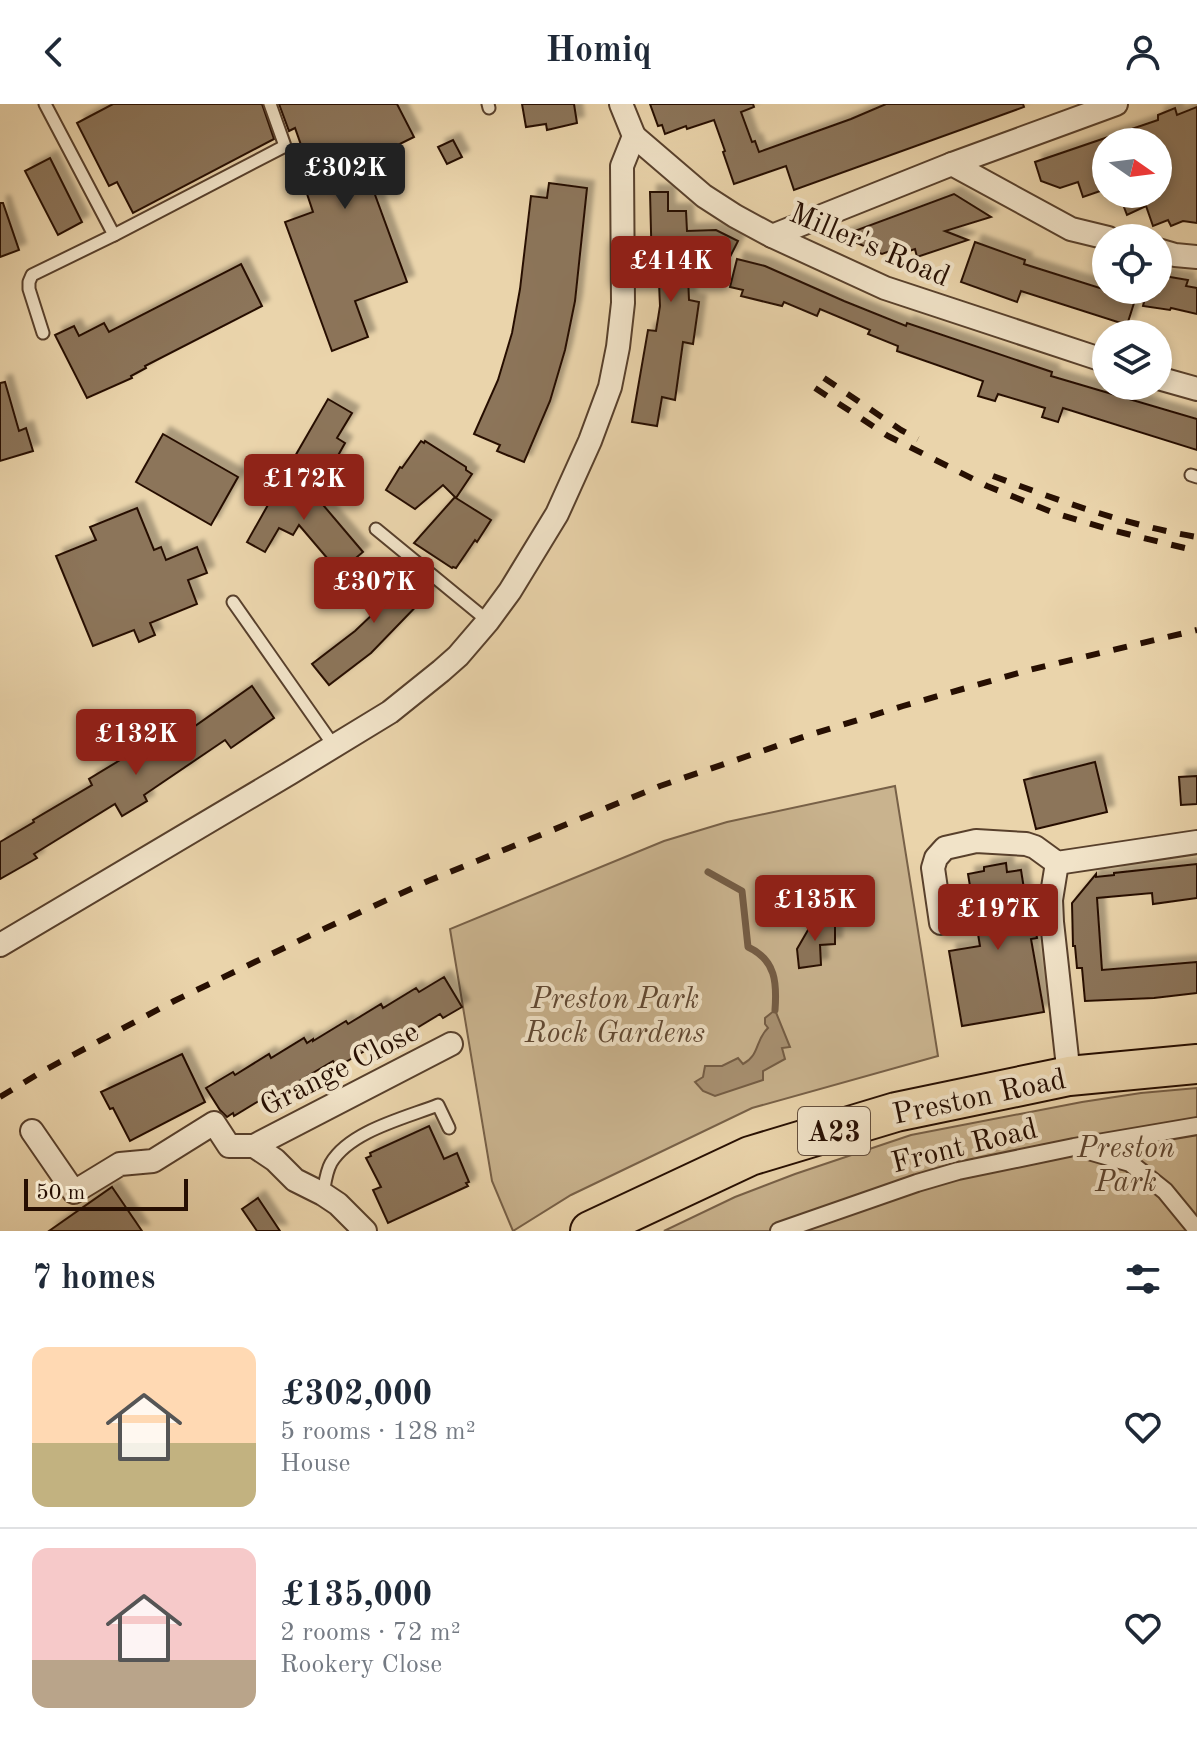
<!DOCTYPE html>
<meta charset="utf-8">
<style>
body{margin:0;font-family:"Old Standard TT",serif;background:#f2f2f3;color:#1f2937;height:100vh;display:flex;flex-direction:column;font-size:30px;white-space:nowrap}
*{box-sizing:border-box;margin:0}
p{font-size:26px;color:#747a83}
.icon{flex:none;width:44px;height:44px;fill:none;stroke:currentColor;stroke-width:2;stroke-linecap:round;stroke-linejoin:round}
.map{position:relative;height:1127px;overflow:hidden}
.sheet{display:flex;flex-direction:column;background:#fff;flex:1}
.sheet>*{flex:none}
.needle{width:52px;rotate:104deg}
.buttons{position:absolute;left:1092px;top:24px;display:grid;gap:16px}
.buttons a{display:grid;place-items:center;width:80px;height:80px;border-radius:50%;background:#fff;box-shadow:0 4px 12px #0003;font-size:40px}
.scale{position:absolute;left:24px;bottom:20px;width:164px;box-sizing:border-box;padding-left:8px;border:4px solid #270f02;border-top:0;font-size:22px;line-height:28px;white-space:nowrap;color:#270f02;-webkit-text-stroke:6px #f1e3c8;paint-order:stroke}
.price{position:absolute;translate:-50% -68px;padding:0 18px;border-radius:8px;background:#8f2418;color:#fff;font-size:26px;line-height:52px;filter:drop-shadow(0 2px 4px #0008)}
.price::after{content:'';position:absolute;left:50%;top:48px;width:24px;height:18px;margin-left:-12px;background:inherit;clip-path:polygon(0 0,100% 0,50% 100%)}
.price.selected{background:#222;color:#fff}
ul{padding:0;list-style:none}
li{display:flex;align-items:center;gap:24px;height:200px;padding:0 32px}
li+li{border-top:2px solid #e0e1e3}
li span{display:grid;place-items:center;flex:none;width:224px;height:160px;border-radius:16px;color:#555}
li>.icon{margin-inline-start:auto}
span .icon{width:96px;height:96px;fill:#fffc;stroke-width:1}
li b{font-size:34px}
h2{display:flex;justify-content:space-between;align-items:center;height:96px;padding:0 32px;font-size:34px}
header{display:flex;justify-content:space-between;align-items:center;height:104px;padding:0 32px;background:#fff;font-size:36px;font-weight:800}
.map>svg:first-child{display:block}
</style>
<header><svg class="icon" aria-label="back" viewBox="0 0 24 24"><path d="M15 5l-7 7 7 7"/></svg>Homiq<svg class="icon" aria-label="person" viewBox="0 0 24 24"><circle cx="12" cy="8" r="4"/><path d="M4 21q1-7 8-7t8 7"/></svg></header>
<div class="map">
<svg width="1197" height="1127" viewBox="0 0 1197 1127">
<defs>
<filter id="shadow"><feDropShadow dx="7" dy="-7" stdDeviation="2" flood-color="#0004"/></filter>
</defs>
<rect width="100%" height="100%" fill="#ead4ab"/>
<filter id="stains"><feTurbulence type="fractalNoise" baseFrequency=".0025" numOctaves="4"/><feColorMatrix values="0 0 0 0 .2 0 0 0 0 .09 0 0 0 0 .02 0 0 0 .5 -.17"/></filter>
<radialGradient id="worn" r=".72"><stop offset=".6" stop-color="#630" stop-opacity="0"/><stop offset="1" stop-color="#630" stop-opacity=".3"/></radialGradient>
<!-- green -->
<g fill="#c9b38e" stroke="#786148" stroke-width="2">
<path d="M895 682 938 952 752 1004 571 1091 513 1127 492 1077 450 825 664 737 727 718Z"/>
<path d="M1197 984V1127H664L735 1093 795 1070 911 1031 1082 998 1141 989Z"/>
</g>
<!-- water -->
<path fill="#a89172" stroke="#745d45" stroke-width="2" d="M775 906 790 943 782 944 785 955 763 967V976L715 992 703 987 695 978 703 973 705 962H722L738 954 743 960C760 951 755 936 768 924L765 920V914Z"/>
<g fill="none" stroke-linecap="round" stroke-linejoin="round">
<!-- stream -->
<path stroke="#745d45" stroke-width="7" d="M708 768 742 787 748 843C776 856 777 879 775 906"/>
</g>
<!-- building -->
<g fill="#8c755a" stroke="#270f02" stroke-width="2" filter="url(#shadow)">
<path d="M113 0H262L274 35 133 109 117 78 109 82 77 19Z"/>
<path d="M279 0H397L414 33 363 58 407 178 355 197 368 233 332 247 285 118 313 108 303 78 313 75 295 24 289 27Z"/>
<path d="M522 0H574L577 19 547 26 546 20 526 23Z"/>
<path d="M650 0H753L754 3 741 8 752 38 755 37 759 48 851 15 886 0H1023L1024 3 794 86 786 62 734 80 723 48 725 47 714 16 687 25 686 22 665 30 662 21 658 22Z"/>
<path d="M1197 3V119L1183 117 1171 122 1168 116 1153 122 1146 102 1127 111 1119 90H1158V38H1106V85L1083 93 1078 78 1060 84 1041 77 1035 58 1158 16V11L1175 4 1177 11Z"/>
<path d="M453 36 462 53 447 60 438 43Z"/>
<path d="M50 54 82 118 58 131 25 67Z"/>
<path d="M549 79 587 84 575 197 565 246 550 297 524 358 497 347 500 341 474 330 498 276 512 229 520 185 531 92 547 94Z"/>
<path d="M650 88H668V107H686L687 127 716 126 738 137 730 153 718 147 687 148 689 196 699 198 693 240 683 238 675 296 662 293 657 322 632 318 648 226 656 227 660 202 659 179H655L654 167H652Z"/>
<path d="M954 90 991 113 945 127 968 136 917 153 915 145 903 149 901 143 882 150 841 132Z"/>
<path d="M0 99H3L19 146 0 153Z"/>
<path d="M975 138 1025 156 1024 160 1125 192 1126 186H1158V171L1188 176 1186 182 1197 184V210L1171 204 1170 206 1143 202 1144 198 1135 196 1127 221 1021 187 1017 198 961 178Z"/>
<path d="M737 155 765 162 844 197 906 222 907 219 1052 268 1051 272 1197 315V346L1063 304 1058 318 1042 313 1045 304 998 290 995 297 978 292 983 277 897 247 898 242 868 230 870 226 820 205 817 212 784 198 782 202 741 192 743 186 730 183Z"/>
<path d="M241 160 262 202 145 262 146 264 131 272 132 274 87 294 55 231 74 222 79 232 104 219 109 228Z"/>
<path d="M5 278 19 327 26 324 33 347 0 357V279Z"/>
<path d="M328 295 352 309 337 334 345 339 326 373 294 354Z"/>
<path d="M163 330 238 373 211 421 136 378Z"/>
<path d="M421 337 424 339 425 337 466 363V366L472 370 456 394 491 416 477 438 475 436 456 464 453 463 452 464 414 439 455 393 443 381 415 405 386 386 400 363 402 364Z"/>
<path d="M290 362 363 448 339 468 299 421 293 431 279 424 265 448 247 438Z"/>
<path d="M137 404 154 446 161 443 166 456 197 443 207 469 188 476 197 500 150 519 155 531 139 538 134 526 93 542 56 452 96 436 90 423Z"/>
<path d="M394 461H401L430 488 371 549 329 581 312 560 355 527 394 490 380 476Z"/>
<path d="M252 582 274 614 231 644 225 636 144 691 147 697 122 712 115 700 34 750 37 754 0 775V738L34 718 33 716 92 681 89 675 130 650 134 655 191 616 195 622Z"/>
<path d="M1095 658 1107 708 1036 725 1024 676Z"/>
<path d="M1197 672V700L1181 701 1179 673Z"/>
<path d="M1006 759 1007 768 1021 766 1028 810H1033L1037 834 1031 835 1044 908 962 922 949 847 980 842 968 770 984 767V763Z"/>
<path d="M1197 760V794L1153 800 1152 789 1097 794 1102 866 1197 858V889L1154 894 1085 897 1082 864H1077L1075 842H1073L1072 799 1096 770V773L1114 771V769Z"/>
<path d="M819 807V820L835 818V840L820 841 821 861 799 864 797 845Z"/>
<path d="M444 873 462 903 443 914 440 910 407 930 405 927 372 947 370 944 337 963 333 957 269 995 267 992 234 1012 233 1009 227 1013 220 1006 206 984 233 968 235 971 269 950 271 954 304 934 307 939 313 935V937L346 917 348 920 381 900 383 904 416 884 419 888Z"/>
<path d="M182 950 205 998 130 1037 113 1004 110 1005 101 988Z"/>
<path d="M429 1022 444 1055 457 1049 469 1078 466 1079 468 1082 388 1119 373 1086 381 1083 366 1054 371 1052 370 1049Z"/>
<path d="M112 1083 142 1127H49Z"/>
<path d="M258 1094 280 1127H257L242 1105Z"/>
</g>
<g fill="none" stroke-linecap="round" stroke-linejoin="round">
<defs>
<g id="service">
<path d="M45 0 114 131"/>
<path d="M488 0 489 4"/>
<path d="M43 229 29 185V178L32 171 114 131 285 42 270 0"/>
<path d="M1191 371 1197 373"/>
<path d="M376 425 488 517"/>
<path d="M233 498 334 642"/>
<path d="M323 1090C325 1079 326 1068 331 1059 350 1027 405 1014 438 1001L449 1024"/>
</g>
<g id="pedestrian">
<path d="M1078 1044 1130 1059 1165 1087 1197 1126"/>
<path d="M779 1127 917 1079 958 1067 1074 1043 1197 1022"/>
</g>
<g id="minor">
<path d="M634 32 704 92 735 112 772 132 885 184 1106 257"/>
<path d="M952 60 1071 125 1108 134"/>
<path d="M772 132 952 60 1116 0"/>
<path d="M1158 146 1175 151 1197 153"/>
<path d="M1158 274 1197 285"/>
<path d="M1057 759 1051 796 1052 818 1069 972"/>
<path d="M941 819 933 764 936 754 945 744 976 737 1026 740 1035 743 1057 759 1197 738"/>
<path d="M0 841 290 669 390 608 441 567 458 552 488 517 510 487 557 410 590 337 610 283 618 243 623 199 622 62 634 32 621 0"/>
<path d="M32 1027 74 1088 120 1060 153 1057 214 1019 229 1042H254L451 940"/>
<path d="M254 1042 275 1056 295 1076 323 1090 338 1100 365 1127"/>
</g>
<path id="trunk" d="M590 1127 750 1052 896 1008 1069 972 1197 960"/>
</defs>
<!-- service casing -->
<use href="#service" stroke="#58402c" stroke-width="15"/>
<!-- pedestrian casing -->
<use href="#pedestrian" stroke="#58402c" stroke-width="20"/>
<!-- minor casing -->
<use href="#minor" stroke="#58402c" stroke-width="26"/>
<!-- trunk casing -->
<use href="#trunk" stroke="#270f02" stroke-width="42"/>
<!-- service -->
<use href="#service" stroke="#f1e3c8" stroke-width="11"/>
<!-- pedestrian -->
<use href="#pedestrian" stroke="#f1e3c8" stroke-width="16"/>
<!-- minor -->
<use href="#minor" stroke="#f1e3c8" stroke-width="22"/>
<!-- trunk -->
<use href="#trunk" stroke="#ead4ab" stroke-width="38"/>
<!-- rail -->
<g stroke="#270f02" stroke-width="6" stroke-dasharray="14 14" stroke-linecap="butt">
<path d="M824 274 901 326 918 335"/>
<path d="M815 284 888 332 987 382 1054 409 1115 427 1197 447"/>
<path d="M993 372C1060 397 1126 421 1197 433"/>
<path d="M0 993 43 967 174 897 315 829 428 777 660 682 806 632 903 602 1029 566 1197 526"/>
</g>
</g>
<g text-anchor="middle" stroke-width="8" stroke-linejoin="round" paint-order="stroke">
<!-- shield labels -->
<rect fill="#f1e3c8" stroke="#644f3d" stroke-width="2" x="798" y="1003" width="72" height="48" rx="6"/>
<g font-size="28" font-weight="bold" fill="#270f02">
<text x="834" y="1037">A23</text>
</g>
<!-- street labels -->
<g font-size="30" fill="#270f02" stroke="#f1e3c8">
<text transform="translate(870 140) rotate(23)" y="10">Miller's Road</text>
<text transform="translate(339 964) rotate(-27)" y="10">Grange Close</text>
<text transform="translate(979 992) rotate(-12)" y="10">Preston Road</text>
<text transform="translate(964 1041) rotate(-14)" y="10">Front Road</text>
</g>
<!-- park labels -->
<g font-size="30" font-style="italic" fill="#604833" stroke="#f1e3c8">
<text x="615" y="904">Preston Park<tspan x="615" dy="34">Rock Gardens</tspan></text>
<text x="1126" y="1053">Preston<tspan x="1126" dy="34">Park</tspan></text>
</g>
</g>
<rect width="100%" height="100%" filter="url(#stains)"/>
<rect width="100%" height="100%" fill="url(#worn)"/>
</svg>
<div class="buttons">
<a><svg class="needle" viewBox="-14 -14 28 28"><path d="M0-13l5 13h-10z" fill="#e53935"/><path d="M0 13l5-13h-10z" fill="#747a83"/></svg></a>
<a><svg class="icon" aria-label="locate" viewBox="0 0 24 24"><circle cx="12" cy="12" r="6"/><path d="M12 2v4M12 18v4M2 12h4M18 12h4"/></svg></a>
<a><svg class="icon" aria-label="layers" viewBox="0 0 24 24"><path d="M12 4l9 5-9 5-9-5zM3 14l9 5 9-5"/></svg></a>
</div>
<div class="scale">50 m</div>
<b class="price selected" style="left:345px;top:107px">£302K</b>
<b class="price" style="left:671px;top:200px">£414K</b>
<b class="price" style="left:304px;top:418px">£172K</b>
<b class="price" style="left:374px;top:521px">£307K</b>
<b class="price" style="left:136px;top:673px">£132K</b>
<b class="price" style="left:815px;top:839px">£135K</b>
<b class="price" style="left:998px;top:848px">£197K</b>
</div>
<section class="sheet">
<h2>7 homes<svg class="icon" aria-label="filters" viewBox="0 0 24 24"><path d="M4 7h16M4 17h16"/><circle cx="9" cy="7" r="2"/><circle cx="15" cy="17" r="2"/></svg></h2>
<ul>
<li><span style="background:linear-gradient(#ffd9b3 60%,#c2b280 0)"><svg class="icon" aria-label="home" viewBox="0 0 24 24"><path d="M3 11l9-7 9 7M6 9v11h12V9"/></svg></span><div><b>£302,000</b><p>5 rooms · 128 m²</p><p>House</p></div><svg class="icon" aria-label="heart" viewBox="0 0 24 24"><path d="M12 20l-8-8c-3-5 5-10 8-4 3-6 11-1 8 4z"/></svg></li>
<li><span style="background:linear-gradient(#f6c9c9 70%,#b9a48a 0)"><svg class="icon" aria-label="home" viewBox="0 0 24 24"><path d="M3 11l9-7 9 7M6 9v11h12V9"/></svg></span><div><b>£135,000</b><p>2 rooms · 72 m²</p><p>Rookery Close</p></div><svg class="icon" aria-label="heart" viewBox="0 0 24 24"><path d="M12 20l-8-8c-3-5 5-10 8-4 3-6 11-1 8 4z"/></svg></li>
</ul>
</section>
